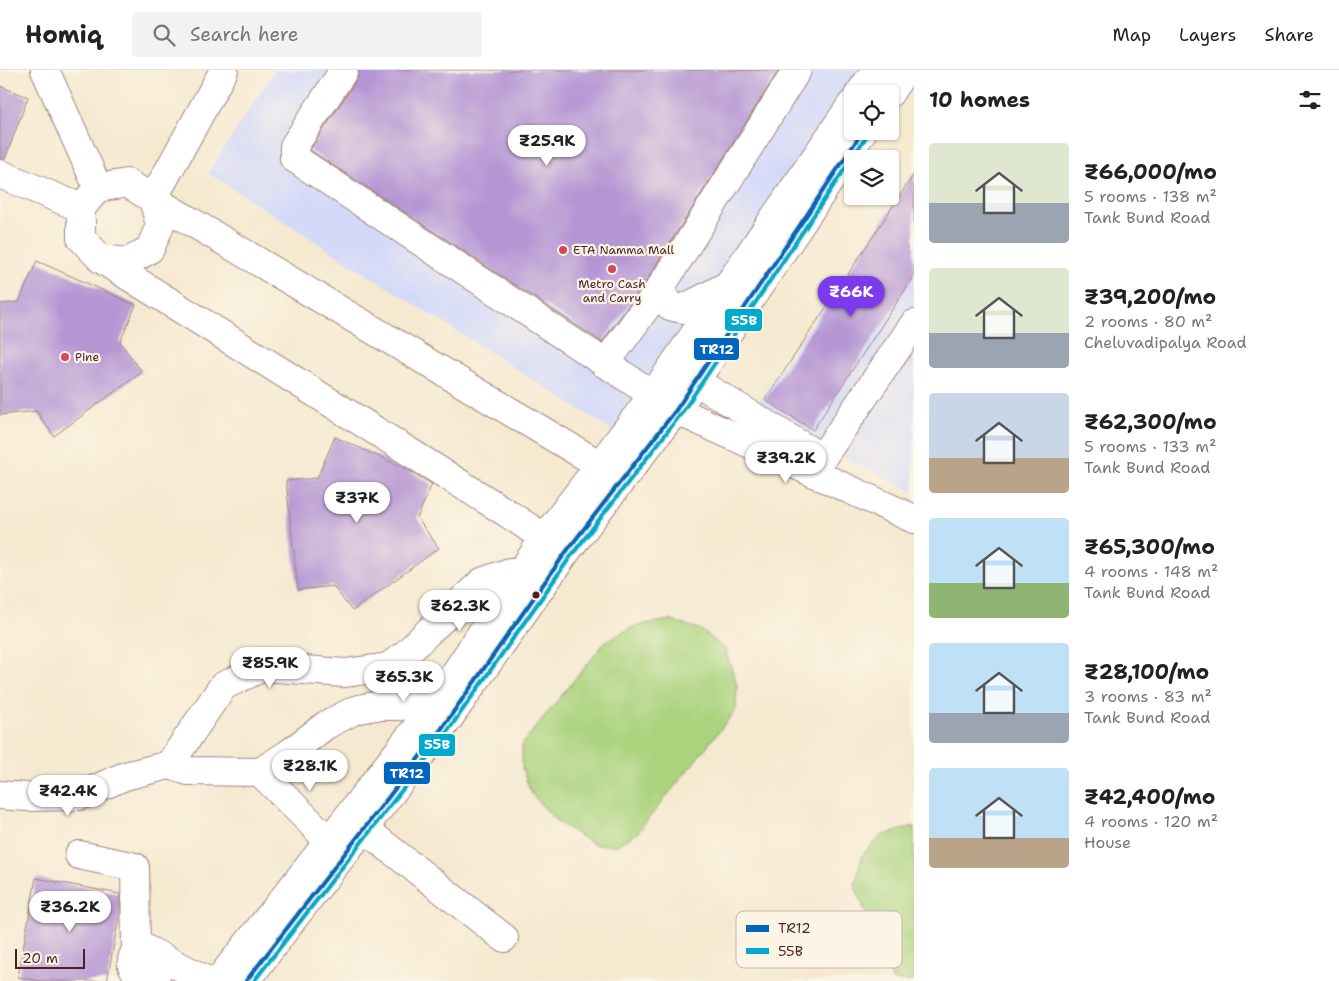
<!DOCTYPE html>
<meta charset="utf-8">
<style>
body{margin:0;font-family:"Shantell Sans",sans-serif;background:#f2f2f2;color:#222;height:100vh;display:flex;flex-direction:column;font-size:19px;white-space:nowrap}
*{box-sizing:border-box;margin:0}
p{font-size:16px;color:#767676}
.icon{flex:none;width:28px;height:28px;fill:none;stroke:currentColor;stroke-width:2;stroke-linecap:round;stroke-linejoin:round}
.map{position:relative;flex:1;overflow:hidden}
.drawer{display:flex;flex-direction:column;background:#fff;width:425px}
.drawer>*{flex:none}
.buttons{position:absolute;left:844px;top:15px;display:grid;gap:10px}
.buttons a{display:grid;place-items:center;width:55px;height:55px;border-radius:5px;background:#fff;box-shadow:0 1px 4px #0004;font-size:25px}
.scale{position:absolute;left:15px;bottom:12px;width:70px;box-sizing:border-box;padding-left:5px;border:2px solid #4a1f2b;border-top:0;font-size:14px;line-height:18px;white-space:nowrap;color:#4a1f2b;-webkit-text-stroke:4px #fcf5e5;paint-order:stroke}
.price{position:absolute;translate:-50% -42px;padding:0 11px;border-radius:18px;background:#fff;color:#222;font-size:16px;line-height:32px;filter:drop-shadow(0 1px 2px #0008)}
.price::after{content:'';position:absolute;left:50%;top:30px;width:15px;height:11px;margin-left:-8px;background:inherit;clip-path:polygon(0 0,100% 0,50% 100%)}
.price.current{background:#7c3aed;color:#fff}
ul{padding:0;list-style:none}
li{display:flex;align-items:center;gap:15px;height:125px;padding:0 15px}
li span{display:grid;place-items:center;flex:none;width:140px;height:100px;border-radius:5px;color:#555}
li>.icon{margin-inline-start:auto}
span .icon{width:60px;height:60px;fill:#fffc;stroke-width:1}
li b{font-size:21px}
h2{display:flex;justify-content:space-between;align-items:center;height:60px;padding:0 15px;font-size:21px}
header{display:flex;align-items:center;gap:30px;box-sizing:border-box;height:70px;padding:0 25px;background:#fff;border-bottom:1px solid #e0e0e0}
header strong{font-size:24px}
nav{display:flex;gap:28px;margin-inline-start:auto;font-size:18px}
.search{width:350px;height:45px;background:#f2f2f2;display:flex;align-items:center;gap:12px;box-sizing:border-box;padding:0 18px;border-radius:5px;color:#767676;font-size:19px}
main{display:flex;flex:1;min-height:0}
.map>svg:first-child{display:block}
</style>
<header>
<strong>Homiq</strong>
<div class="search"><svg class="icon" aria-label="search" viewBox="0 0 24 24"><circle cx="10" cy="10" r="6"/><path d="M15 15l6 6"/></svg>Search here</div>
<nav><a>Map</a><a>Layers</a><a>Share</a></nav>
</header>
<main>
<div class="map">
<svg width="914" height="911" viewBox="0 0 914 911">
<rect width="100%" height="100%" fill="#fcf5e5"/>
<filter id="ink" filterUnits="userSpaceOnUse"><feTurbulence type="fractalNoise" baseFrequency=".02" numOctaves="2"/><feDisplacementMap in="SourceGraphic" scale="10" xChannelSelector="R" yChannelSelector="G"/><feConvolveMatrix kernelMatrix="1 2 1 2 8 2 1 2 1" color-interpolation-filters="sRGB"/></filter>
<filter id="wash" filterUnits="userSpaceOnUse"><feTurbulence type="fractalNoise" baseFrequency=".0096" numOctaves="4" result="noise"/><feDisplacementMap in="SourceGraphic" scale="20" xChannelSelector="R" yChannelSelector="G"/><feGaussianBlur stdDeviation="1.12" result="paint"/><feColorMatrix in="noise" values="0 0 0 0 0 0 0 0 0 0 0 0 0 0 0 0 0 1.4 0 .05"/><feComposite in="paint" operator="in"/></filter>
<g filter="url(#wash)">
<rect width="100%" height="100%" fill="#f5e9d0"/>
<!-- built -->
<g fill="#d3d9f9">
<path d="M275 0H870L625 371 604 355 208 103Z"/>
<path d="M914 103V421L815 374 753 341Z"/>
</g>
<!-- green -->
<g fill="#aad37e" stroke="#7a7954">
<path d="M669 550 700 559 725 579 737 615 736 640 637 763 617 775H595L556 751 531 723 522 698V674L606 571 635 556Z"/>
<path d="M914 756V911H893L855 816 862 785 881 766Z"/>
</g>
<g id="blocks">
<!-- building -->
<g fill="#b596d4">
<path d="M359 0H779L646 211 602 272 310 80 357 9Z"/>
<path d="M0 16 28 27 5 89H0Z"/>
<path d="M914 104V206L813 360 765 330Z"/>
<path d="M37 191 136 235 120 272 142 302 54 366 36 341 0 345V234L19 232Z"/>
<path d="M335 367 405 398 432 414 417 448 439 478 352 541 333 516 298 520 286 411 317 408Z"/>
<path d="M36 808 120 824V841L107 911H42L18 907Z"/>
</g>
</g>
</g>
<g filter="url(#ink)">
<use href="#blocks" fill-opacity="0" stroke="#a0847e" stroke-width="1"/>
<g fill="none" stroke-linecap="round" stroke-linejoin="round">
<defs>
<g id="minor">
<path d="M45 0 98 118"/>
<path d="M224 0 153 129 600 395"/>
<path d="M344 0 294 76V88L676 340 914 449"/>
<path d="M0 104 81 138"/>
<path d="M101 189 128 192 150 179 160 155 153 129 127 113 98 118 81 138V168L101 189 507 443 564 481"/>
<path d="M659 220 670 236 682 239 702 229 730 214"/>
<path d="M605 294 659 220 797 0"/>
<path d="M695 311 822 388 914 254"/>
<path d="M388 597 407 583 426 564 482 512 510 502 523 501"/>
<path d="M169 695 223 616 263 597 345 603 388 597 402 602 435 634"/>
<path d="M260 702 329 771"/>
<path d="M0 725 27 727 79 726 125 706 169 695 188 701 260 702 291 682 326 655 355 640 374 636H399L435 634"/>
<path d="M363 758 504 868"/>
<path d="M79 785 135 797 136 880C124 901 139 903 156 911"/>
<path d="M136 880 144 878 208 911"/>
</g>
<g id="major">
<path d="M859 24 876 0"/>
<path d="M889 24 905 0"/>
<path d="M218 911 329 771 435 634 544 468 653 325 852 34"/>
<path d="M246 911 296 845 442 658 566 482 676 340 863 61"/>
</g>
</defs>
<!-- minor casing -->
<use href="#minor" stroke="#a0847e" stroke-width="30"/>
<!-- major casing -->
<use href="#major" stroke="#a0847e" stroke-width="30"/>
<!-- minor -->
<use href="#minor" stroke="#fff" stroke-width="28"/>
<!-- major -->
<use href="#major" stroke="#fff" stroke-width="28"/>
<defs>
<path id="bus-1" d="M246 911 442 658 566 482 676 340 863 61"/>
<path id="bus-2" d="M254 911 447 662 571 486 681 344 868 64"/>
</defs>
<!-- bus-1 casing -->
<use href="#bus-1" stroke="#fcf5e5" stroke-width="8"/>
<!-- bus-2 casing -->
<use href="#bus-2" stroke="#fcf5e5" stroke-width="8"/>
<!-- bus-1 -->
<use href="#bus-1" stroke="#0065bd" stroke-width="4"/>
<!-- bus-2 -->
<use href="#bus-2" stroke="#00a9ce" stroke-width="4"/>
</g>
</g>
<!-- markers -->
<g fill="#d1495b" stroke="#fcf5e5" stroke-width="2">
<circle cx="563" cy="180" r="5"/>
<circle cx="612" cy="199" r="5"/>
<circle cx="65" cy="287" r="5"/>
</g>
<circle fill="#4a1f2b" stroke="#fcf5e5" stroke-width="2" cx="536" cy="525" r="4.5"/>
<g text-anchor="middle" stroke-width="4.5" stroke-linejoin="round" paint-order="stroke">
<!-- poi labels -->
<g font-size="12" fill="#4a1f2b" stroke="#fcf5e5" text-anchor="start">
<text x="573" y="184">ETA Namma Mall</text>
<text x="612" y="218" text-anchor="middle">Metro Cash<tspan x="612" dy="14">and Carry</tspan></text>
<text x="75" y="291">Pine</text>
</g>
</g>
<!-- legend -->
<rect x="736" y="841" width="166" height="57" rx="8" fill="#fcf5e5" stroke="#c7b5ad" stroke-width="1"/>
<rect x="746" y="855" width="23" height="7" fill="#0065bd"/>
<rect x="746" y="878" width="23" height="6" fill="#00a9ce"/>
<g font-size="14" fill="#4a1f2b">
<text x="778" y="863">TR12</text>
<text x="778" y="886">55B</text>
</g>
<g stroke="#fcf5e5" stroke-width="2">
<rect x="724" y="238" width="39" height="24" rx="5" fill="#00a9ce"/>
<rect x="693" y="267" width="47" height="24" rx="5" fill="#0065bd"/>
<rect x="418" y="663" width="38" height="24" rx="5" fill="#00a9ce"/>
<rect x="383" y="691" width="48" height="24" rx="5" fill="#0065bd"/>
</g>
<g font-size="14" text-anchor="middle" font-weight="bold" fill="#fff">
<text x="744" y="255">55B</text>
<text x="717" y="284">TR12</text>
<text x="437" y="679">55B</text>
<text x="407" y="708">TR12</text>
</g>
</svg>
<div class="buttons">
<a><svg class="icon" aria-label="locate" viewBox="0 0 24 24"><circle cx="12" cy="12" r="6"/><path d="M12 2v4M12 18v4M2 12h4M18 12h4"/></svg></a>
<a><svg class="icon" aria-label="layers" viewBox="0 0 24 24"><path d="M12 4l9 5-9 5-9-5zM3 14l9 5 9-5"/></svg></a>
</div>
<div class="scale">20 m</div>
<b class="price" style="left:547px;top:97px">₹25.9K</b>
<b class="price current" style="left:851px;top:248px">₹66K</b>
<b class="price" style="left:786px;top:414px">₹39.2K</b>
<b class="price" style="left:357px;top:454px">₹37K</b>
<b class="price" style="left:460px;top:562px">₹62.3K</b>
<b class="price" style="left:270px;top:619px">₹85.9K</b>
<b class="price" style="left:404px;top:633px">₹65.3K</b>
<b class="price" style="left:310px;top:722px">₹28.1K</b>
<b class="price" style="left:68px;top:747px">₹42.4K</b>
<b class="price" style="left:70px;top:863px">₹36.2K</b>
</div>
<section class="drawer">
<h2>10 homes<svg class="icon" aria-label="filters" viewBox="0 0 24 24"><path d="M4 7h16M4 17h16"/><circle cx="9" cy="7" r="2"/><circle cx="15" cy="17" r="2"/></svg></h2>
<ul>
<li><span style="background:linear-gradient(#dfe7d0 60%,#9aa5b1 0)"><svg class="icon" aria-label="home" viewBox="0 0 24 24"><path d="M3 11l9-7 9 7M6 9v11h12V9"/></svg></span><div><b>₹66,000/mo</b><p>5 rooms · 138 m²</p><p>Tank Bund Road</p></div></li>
<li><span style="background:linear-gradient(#dfe7d0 65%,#9aa5b1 0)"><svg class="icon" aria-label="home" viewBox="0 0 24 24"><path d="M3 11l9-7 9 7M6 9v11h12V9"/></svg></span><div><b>₹39,200/mo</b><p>2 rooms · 80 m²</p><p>Cheluvadipalya Road</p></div></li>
<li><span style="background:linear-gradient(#c9d6e8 65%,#b9a48a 0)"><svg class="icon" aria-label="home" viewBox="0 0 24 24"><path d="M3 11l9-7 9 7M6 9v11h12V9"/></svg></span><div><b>₹62,300/mo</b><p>5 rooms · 133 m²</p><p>Tank Bund Road</p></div></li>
<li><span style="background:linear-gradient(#bfe0f5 65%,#8fb573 0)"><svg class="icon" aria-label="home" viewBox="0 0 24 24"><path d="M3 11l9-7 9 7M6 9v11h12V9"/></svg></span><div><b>₹65,300/mo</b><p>4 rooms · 148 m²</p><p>Tank Bund Road</p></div></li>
<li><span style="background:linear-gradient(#bfe0f5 70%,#9aa5b1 0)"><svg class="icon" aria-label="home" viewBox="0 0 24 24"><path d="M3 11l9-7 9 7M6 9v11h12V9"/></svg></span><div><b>₹28,100/mo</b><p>3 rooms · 83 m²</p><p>Tank Bund Road</p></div></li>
<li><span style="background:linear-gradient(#bfe0f5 70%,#b9a48a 0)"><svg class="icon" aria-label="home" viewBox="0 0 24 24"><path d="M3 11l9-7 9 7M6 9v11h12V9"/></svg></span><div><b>₹42,400/mo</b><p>4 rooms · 120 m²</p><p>House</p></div></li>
</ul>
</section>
</main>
